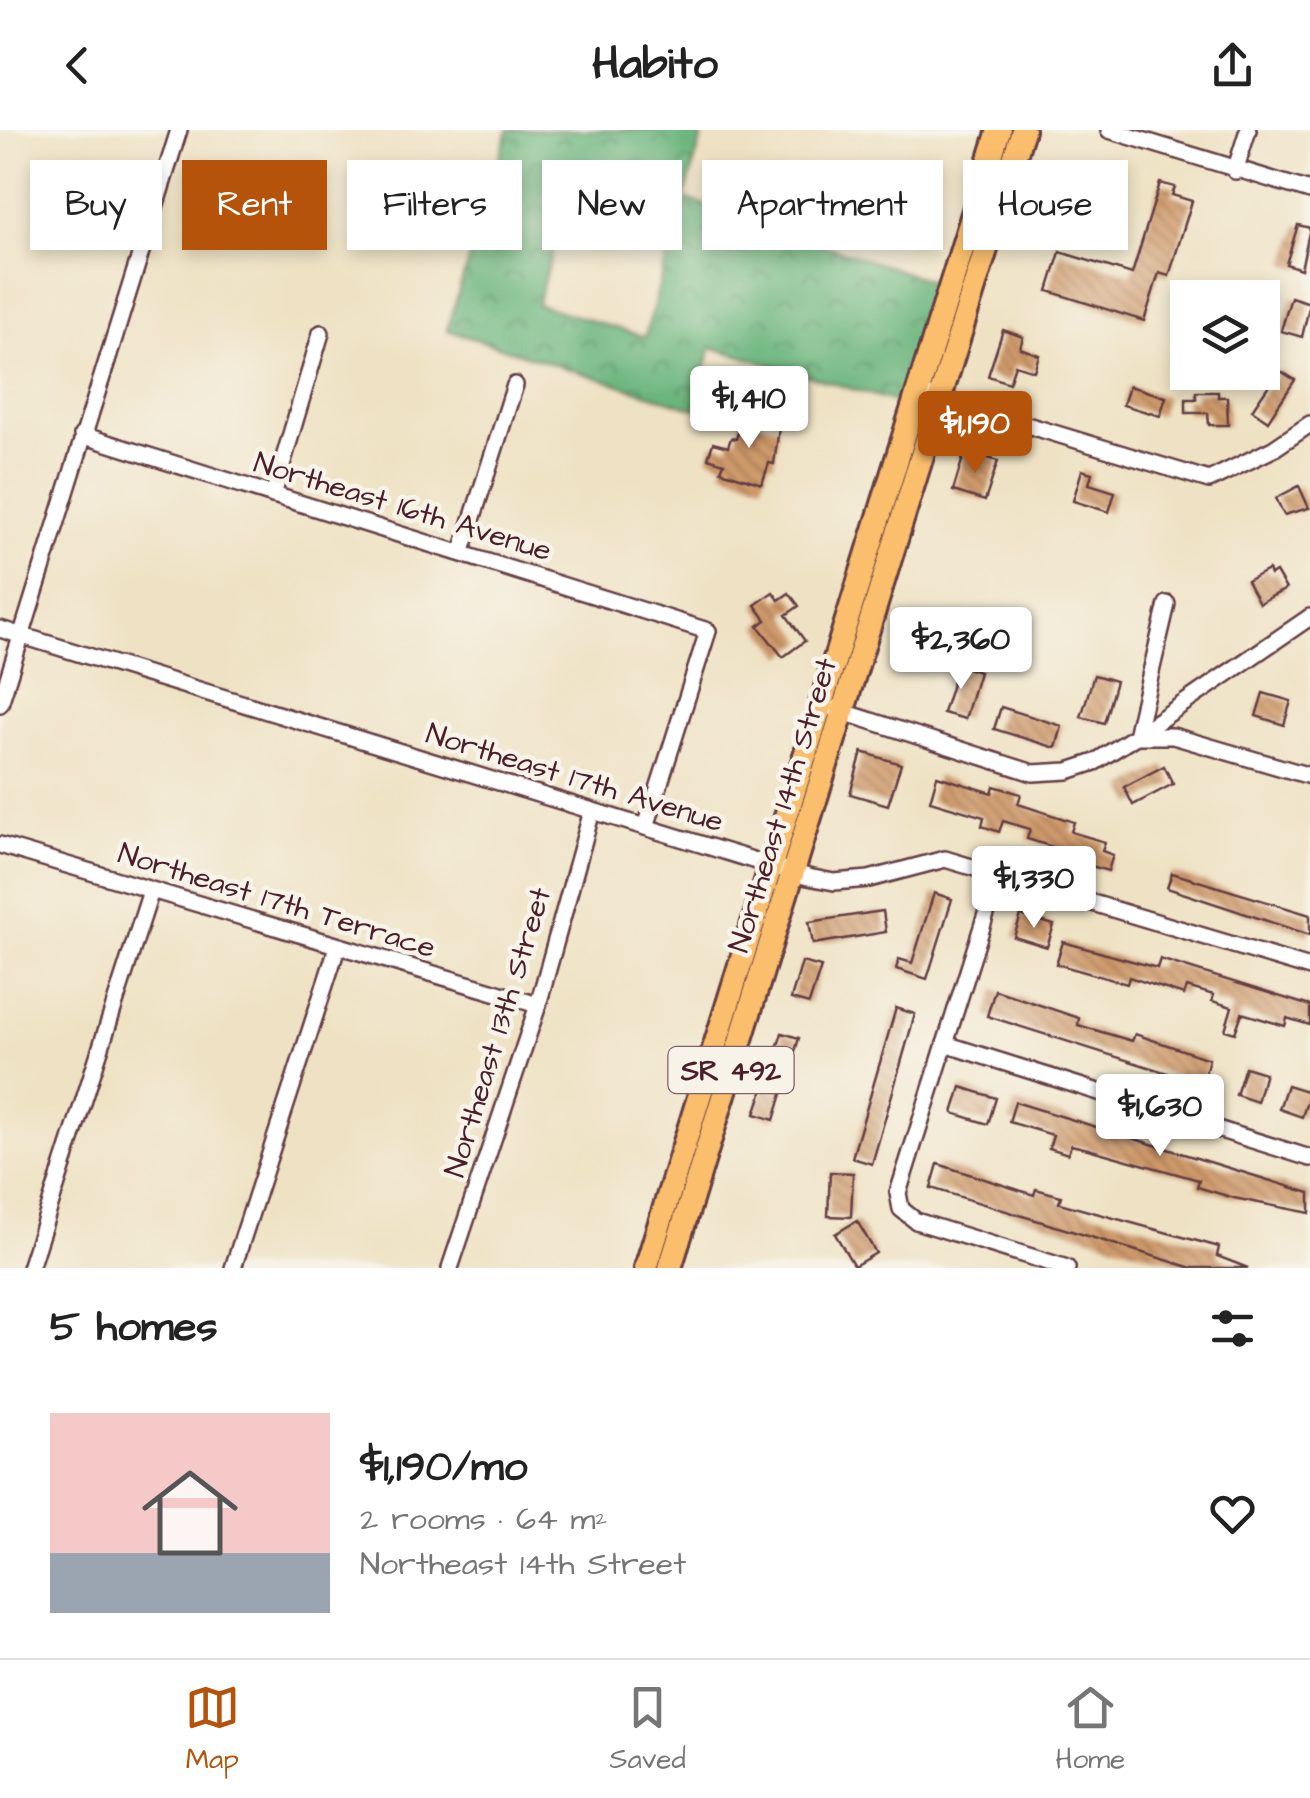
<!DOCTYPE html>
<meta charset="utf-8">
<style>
body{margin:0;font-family:"Architects Daughter",sans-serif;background:#f6f6f6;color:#222;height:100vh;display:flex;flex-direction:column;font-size:38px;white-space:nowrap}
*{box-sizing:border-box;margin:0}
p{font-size:32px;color:#767676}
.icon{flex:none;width:55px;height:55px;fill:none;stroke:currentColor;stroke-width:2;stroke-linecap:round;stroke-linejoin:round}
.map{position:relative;height:1138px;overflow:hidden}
.details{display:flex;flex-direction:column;background:#fff;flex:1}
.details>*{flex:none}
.hud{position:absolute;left:30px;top:30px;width:1250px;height:90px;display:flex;gap:20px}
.fabs{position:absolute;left:1170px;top:150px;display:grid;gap:20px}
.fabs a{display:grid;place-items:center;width:110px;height:110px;border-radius:0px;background:#fff;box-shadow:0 5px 15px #0003;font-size:50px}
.price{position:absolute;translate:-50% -85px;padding:0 22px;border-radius:10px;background:#fff;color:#222;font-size:32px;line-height:65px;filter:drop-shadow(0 2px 5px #0008)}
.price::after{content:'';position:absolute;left:50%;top:60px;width:30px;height:22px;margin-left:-15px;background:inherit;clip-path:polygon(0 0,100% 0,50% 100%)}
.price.selected{background:#b45309;color:#fff}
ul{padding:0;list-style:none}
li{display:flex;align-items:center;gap:30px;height:250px;padding:0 50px}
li+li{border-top:2px solid #e0e0e0}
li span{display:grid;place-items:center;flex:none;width:280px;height:200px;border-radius:0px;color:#555}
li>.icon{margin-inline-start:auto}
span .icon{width:120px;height:120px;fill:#fffc;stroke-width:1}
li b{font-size:42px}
h2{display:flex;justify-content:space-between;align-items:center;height:120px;padding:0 50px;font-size:42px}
.tag{padding:0 35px;border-radius:0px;background:#fff;box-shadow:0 5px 15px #0003;font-size:35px;line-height:90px}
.tag.selected{background:#b45309;color:#fff}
header{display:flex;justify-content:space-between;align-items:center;height:130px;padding:0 50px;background:#fff;font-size:45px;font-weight:800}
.dock{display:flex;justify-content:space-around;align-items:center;height:140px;border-top:2px solid #e0e0e0;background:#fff;font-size:28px;color:#767676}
.dock a{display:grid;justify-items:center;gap:5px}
.dock .selected{color:#b45309}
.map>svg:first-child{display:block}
</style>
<header><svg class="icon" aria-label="back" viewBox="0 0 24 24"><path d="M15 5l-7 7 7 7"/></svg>Habito<svg class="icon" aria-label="share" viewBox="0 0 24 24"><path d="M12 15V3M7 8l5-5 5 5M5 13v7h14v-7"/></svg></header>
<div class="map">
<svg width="1310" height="1138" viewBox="0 0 1310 1138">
<defs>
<pattern id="forest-crowns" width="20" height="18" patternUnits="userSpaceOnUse" patternTransform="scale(2.5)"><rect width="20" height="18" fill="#6cb67e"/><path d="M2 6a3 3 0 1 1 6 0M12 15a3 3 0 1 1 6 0" fill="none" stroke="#5b9367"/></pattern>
<pattern id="building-back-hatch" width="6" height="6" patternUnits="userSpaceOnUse" patternTransform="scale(2.5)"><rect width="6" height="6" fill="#cf9a6b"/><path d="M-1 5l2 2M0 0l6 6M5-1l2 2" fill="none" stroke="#aa7d58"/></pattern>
</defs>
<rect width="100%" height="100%" fill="#f7f3e8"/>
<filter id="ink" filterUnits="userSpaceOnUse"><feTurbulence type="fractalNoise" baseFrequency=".01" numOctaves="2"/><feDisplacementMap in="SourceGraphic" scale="20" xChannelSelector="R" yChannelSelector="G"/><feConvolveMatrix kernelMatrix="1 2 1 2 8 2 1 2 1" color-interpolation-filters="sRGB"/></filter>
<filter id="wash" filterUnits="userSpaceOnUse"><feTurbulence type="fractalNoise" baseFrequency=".0048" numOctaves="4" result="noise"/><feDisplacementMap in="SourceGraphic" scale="40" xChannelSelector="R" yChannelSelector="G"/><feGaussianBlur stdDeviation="2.25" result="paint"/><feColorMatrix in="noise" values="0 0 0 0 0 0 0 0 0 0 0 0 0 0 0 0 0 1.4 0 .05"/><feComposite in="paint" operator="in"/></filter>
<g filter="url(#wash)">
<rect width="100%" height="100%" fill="#efe2c4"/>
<!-- forest -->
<path fill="url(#forest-crowns)" stroke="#5b6a54" stroke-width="2.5" fill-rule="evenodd" d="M508 0H704L684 68 943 155 906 275 711 217 695 279 447 200ZM569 67 675 99 645 207 537 174Z"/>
<g id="blocks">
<!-- building -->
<g fill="url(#building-back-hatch)">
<path d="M863 41 902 53 895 74 901 75 885 106 847 94Z"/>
<path d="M1160 53 1175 57 1172 65 1192 71 1169 146 1159 143 1144 191 1048 161 1060 122 1132 144Z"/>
<path d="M1298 95 1310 98 1301 139 1286 134Z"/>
<path d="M1291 167 1310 173 1302 207 1281 201Z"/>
<path d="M1003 200 1023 207 1020 218 1039 225 1034 241 1015 235 1009 253 988 246Z"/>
<path d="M1279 240 1295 250 1268 291 1252 280Z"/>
<path d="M1129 256 1166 267 1160 286 1123 275Z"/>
<path d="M1196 262H1218V267H1227L1228 295H1209L1208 283H1186V269H1196Z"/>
<path d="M743 287 779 298 774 334 769 333 762 354 721 341 724 333 708 328 713 313 728 317 731 308 736 309Z"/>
<path d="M965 321 998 331 985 371 953 361Z"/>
<path d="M1082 340 1092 343 1089 354 1115 362 1109 382 1073 371Z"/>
<path d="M1299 356 1309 378 1284 385 1276 368Z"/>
<path d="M1268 440 1270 445 1276 442 1286 459 1259 473 1247 451Z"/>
<path d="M773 462 779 470 789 463 799 476 786 485 805 511 783 527 758 496 766 490 755 475Z"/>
<path d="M958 535 979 542 965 589 943 583Z"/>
<path d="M1094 545 1116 551 1104 593 1081 587Z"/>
<path d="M1263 563 1291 571 1284 595 1256 586Z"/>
<path d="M1001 577 1062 596 1056 618 994 599Z"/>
<path d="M862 622 901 634 888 675 850 664Z"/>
<path d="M1164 636 1173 654 1133 675 1124 657Z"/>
<path d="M937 646 992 663 994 656 1021 664 1018 674 1074 692 1071 702 1105 712 1102 721 1113 725 1108 741 1071 730 1073 723 1027 709 1030 699 1003 691 999 702 982 696 984 687 930 671Z"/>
<path d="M1172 743 1310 785V805L1167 758Z"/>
<path d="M934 763 952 769 927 849 896 839 899 829 912 833Z"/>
<path d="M883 781 886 802 813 814 809 792Z"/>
<path d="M1021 785 1054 795 1047 817 1014 807Z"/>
<path d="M1063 812 1157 838 1160 829 1310 876V895L1287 888 1285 896 1242 883 1235 903 1225 900 1232 877 1212 871 1214 865 1187 857 1184 865 1129 847 1127 854 1056 834Z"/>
<path d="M802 832 821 837 809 874 791 869Z"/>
<path d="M995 860 1079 888 1078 895 1132 911 1135 904 1209 929 1202 954 987 886Z"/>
<path d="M896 878 915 884 872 1034 852 1028Z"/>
<path d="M782 903 799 908 774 990 755 984Z"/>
<path d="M1245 937 1265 943 1257 972 1236 965Z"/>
<path d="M1287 955 1310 962 1302 987 1279 979Z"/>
<path d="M961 957 996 968 988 994 953 983Z"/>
<path d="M1015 972 1310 1063V1083L1234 1068 1197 1057 1199 1050 1088 1019 1071 1015 1068 1024 1049 1018 1053 1005 1009 992Z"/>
<path d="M938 1034 1034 1065 1036 1059 1061 1066 1059 1073 1219 1117 1217 1126 1248 1138H1192L931 1058Z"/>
<path d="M830 1042 853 1043 851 1087 828 1086Z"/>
<path d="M857 1091 876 1123 854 1136 835 1104Z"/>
</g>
</g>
</g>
<g filter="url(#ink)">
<use href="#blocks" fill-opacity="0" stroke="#633c42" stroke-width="2.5"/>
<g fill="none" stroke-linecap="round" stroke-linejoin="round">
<defs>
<g id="street">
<path d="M1109 0 1310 61"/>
<path d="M1235 41 1248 0"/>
<path d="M931 266 1209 350 1273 319 1310 294"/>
<path d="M82 305 708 501 646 697"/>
<path d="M273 365 321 203"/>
<path d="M462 421 515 255"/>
<path d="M0 499 808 747 834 752 869 749 945 729 1310 838"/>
<path d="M0 574 179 0"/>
<path d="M834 579 1033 643 1068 641 1095 632 1136 606H1173L1310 646"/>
<path d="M1136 606 1310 487"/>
<path d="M1136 606 1167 474"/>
<path d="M0 715 538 875"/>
<path d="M999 743 898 1063 901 1079 916 1091 1067 1138"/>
<path d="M945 914 1310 1028"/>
<path d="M30 1138 151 761"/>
<path d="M233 1138 337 818"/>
<path d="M450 1138 538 875 592 681"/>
</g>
<g id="primary">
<path d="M646 1138 999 0"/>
<path d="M670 1138 1023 0"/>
</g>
</defs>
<!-- street casing -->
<use href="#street" stroke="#633c42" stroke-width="20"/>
<!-- primary casing -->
<use href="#primary" stroke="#633c42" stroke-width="28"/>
<!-- street -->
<use href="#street" stroke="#fff" stroke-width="15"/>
<!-- primary -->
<use href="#primary" stroke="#fabe6d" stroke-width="22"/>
</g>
</g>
<g text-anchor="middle" stroke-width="9" stroke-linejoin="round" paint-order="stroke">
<!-- shield labels -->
<rect fill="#f7f3e8" stroke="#7e5f64" stroke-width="2.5" x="668.5" y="917" width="125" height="46" rx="8"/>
<g font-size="28" font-weight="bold" fill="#4a1f2b">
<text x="731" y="950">SR 492</text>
</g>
<!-- street labels -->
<g font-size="30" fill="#4a1f2b" stroke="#f7f3e8">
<text transform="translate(403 376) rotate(17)" y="10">Northeast 16th Avenue</text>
<text transform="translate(575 647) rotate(17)" y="10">Northeast 17th Avenue</text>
<text transform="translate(782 675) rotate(-73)" y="10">Northeast 14th Street</text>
<text transform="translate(277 770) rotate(17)" y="10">Northeast 17th Terrace</text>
<text transform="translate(497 902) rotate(-73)" y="10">Northeast 13th Street</text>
</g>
</g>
</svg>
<div class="fabs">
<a><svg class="icon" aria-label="layers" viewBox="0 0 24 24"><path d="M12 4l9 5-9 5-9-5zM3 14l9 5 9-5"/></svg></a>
</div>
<b class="price" style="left:749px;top:321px">$1,410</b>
<b class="price selected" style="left:975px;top:346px">$1,190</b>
<b class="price" style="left:961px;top:562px">$2,360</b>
<b class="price" style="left:1034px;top:801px">$1,330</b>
<b class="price" style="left:1160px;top:1029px">$1,630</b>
<div class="hud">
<a class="tag">Buy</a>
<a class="tag selected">Rent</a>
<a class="tag">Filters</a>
<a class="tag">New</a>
<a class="tag">Apartment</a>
<a class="tag">House</a>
</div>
</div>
<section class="details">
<h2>5 homes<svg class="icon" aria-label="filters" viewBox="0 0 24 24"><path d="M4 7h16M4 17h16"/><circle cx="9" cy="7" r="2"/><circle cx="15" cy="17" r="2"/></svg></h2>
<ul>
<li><span style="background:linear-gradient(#f6c9c9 70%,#9aa5b1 0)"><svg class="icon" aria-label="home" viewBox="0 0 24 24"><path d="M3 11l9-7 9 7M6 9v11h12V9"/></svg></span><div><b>$1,190/mo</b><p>2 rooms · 64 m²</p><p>Northeast 14th Street</p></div><svg class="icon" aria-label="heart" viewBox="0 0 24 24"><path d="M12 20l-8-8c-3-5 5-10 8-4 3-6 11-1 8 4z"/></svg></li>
</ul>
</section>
<nav class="dock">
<a class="selected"><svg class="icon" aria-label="map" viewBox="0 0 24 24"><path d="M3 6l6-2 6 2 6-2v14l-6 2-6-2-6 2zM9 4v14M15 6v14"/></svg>Map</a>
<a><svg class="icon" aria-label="saved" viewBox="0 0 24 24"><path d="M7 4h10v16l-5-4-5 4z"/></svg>Saved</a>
<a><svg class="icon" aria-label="home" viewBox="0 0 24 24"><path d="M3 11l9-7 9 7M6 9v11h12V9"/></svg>Home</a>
</nav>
